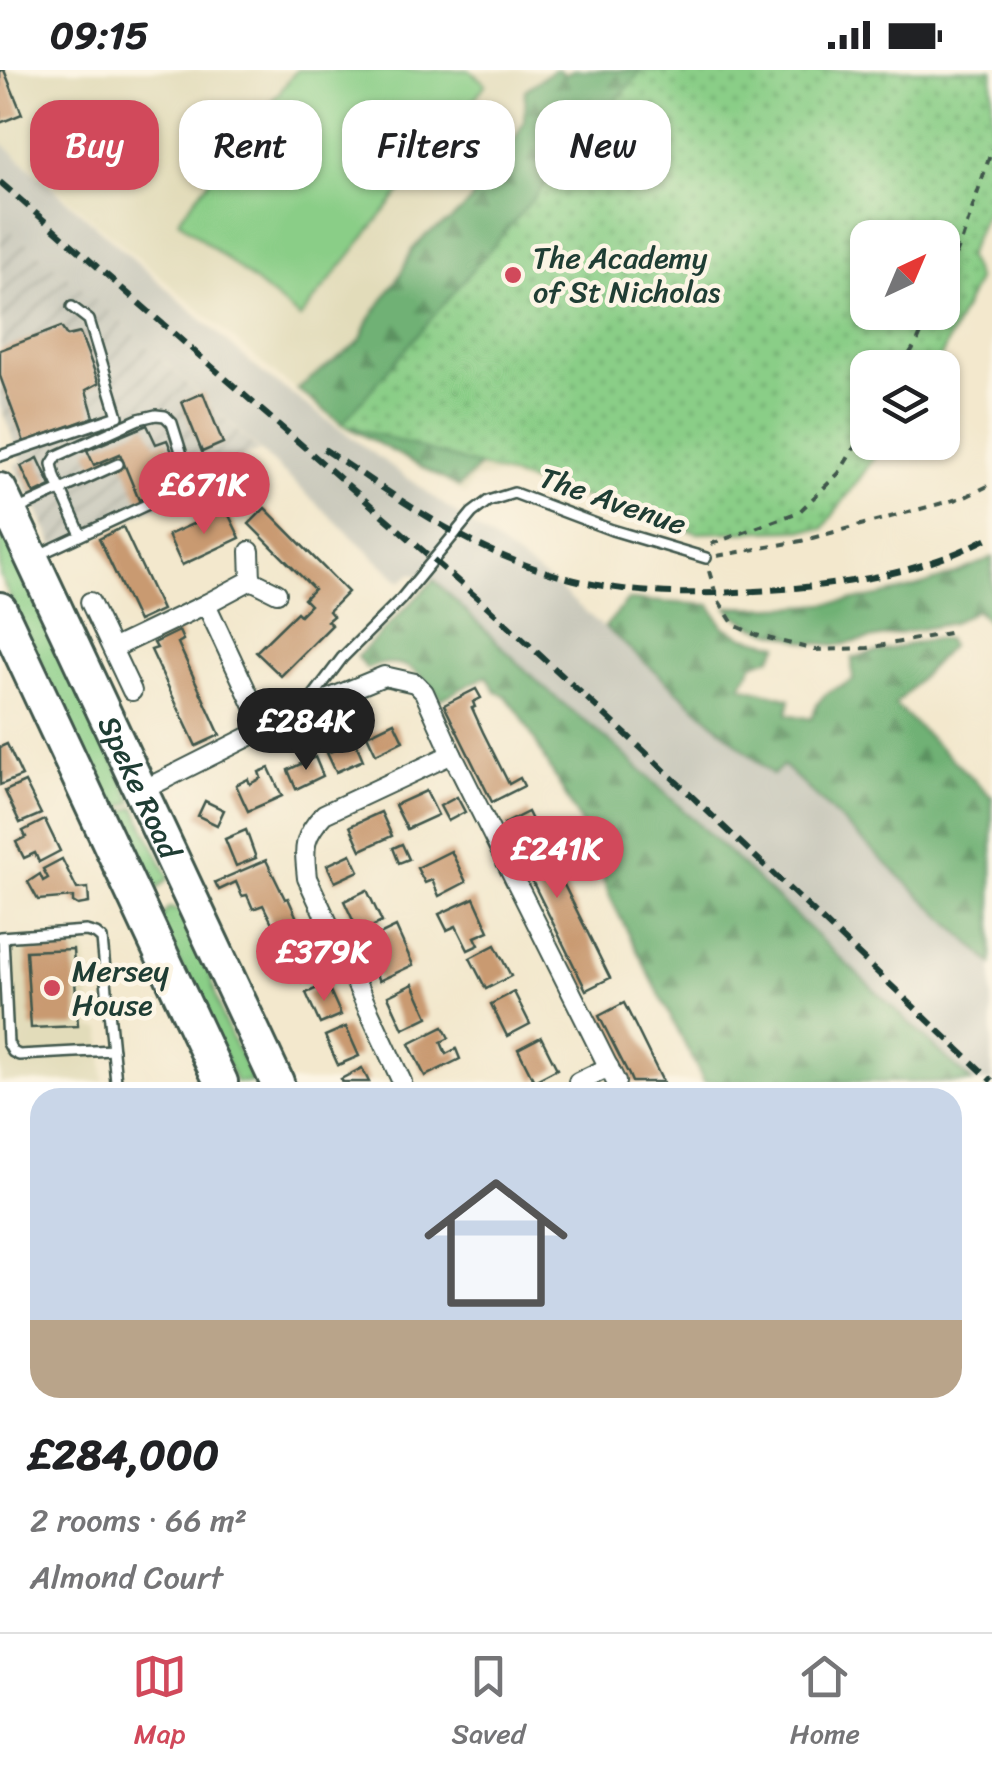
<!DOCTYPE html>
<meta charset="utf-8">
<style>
body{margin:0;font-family:Sriracha,sans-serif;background:#f6f6f6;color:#202124;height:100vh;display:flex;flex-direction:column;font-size:38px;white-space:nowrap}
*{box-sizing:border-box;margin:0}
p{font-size:32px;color:#757577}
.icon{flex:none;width:55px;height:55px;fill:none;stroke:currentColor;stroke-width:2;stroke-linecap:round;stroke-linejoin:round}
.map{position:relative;height:1012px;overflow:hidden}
.sheet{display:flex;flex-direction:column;background:#fff;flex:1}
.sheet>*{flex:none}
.guide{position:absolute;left:30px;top:30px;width:932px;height:90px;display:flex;gap:20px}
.needle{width:65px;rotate:44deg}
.controls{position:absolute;left:850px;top:150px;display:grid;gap:20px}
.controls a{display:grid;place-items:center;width:110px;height:110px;border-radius:20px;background:#fff;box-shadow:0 2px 8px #0004;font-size:50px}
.price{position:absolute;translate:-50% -85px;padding:0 22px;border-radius:35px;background:#d1495b;color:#fff;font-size:32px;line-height:65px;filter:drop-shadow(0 2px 5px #0008)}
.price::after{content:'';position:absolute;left:50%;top:60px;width:30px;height:22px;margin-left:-15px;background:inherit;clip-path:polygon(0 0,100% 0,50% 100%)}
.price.active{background:#222;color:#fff}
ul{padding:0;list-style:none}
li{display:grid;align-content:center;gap:20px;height:530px;padding:0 30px}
li span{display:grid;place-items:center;height:310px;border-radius:30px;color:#555}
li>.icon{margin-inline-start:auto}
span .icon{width:180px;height:180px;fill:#fffc;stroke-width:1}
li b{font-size:42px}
.pill{padding:0 35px;border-radius:30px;background:#fff;box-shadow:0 2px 8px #0004;font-size:35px;line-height:90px}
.pill.active{background:#d1495b;color:#fff}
.status{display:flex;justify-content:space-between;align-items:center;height:70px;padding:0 50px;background:#fff;direction:ltr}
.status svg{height:28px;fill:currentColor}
.tab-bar{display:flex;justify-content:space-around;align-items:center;height:140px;border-top:2px solid #e0e0e0;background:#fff;font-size:28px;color:#757577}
.tab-bar a{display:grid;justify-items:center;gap:5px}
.tab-bar .active{color:#d1495b}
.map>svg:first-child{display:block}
</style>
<div class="status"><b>09:15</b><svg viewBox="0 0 49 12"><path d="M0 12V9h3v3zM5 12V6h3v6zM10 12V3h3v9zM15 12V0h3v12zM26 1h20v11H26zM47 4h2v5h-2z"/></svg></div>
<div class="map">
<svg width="992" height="1012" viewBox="0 0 992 1012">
<defs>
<pattern id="industrial-furrows" width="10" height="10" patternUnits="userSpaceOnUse" patternTransform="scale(2.5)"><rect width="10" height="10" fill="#c5c5b8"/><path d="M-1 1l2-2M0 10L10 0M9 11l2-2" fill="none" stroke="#9fa196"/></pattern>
<pattern id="forest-firs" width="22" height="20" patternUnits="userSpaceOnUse" patternTransform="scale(2.5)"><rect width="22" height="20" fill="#6fb174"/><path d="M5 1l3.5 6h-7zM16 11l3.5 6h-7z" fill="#5b9160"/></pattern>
<pattern id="park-dots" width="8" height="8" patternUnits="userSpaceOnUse" patternTransform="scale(2.5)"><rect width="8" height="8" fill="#8ace87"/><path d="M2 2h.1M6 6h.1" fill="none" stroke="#70a86f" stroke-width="1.8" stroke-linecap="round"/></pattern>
</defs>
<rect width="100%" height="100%" fill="#fcf5e5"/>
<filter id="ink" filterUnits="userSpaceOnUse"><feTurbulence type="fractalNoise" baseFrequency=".01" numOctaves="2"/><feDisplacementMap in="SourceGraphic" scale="20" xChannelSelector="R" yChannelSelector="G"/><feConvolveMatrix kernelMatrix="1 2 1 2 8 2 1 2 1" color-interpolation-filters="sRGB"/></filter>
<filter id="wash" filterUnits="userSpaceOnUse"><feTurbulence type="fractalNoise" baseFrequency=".0048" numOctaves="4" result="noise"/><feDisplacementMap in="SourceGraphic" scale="40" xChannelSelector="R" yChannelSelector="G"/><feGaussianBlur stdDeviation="2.25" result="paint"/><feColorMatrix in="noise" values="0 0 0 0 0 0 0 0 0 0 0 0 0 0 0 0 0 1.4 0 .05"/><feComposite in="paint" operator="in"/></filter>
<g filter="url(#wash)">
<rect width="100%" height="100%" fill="#f3e8cd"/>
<!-- built -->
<g fill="#e2dcba">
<path d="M0 0H992L868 168V298L684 453 497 406 473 410 465 424 339 353 274 303 0 71Z"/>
<path d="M77 869 85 879 92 958 102 959 103 1012H0V874Z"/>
</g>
<!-- industrial -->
<path fill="url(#industrial-furrows)" d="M0 151 110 241 259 381 196 405 184 425 57 481 15 395 22 391 0 335Z"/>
<!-- railway -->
<path fill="#c5c5b8" d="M0 71 260 301 557 517 772 705 782 695 992 894V1012H972L613 674 544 618 440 515 434 510 412 503 401 512 110 241 0 151Z"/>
<!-- grass -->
<g fill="#8ace87" stroke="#54865e" stroke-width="2.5">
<path d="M297 0H469L486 14 300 248 178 150Z"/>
<path d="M0 448 133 732 109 742 0 506Z"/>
<path d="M135 737 169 808 156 820 150 818 143 812 111 747Z"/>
<path d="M169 838 185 842 206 891 222 947 253 1012H236L159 850Z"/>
</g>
<!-- forest -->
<g fill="url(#forest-firs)" stroke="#477754" stroke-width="2.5">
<path d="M554 0H559L565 5 573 0H687L479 397 459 417 342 354 297 319 360 271 369 250 400 205 412 180 426 165 451 150 469 133 485 108 502 92 524 52 525 20Z"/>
<path d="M992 487V555L976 540 952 553 839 575 810 573 753 556 733 544 727 537C817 540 911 528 992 487Z"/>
<path d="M434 510 544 618 613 674 972 1012H704L611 829 579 750 520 644 505 625 496 622 487 606 441 629C422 603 401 583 367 599L357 587Z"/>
<path d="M628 530 710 535 723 556 744 567 779 575 770 588 753 594 741 616 790 629 787 644 811 649C819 624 830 620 853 611L852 588 933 569H946L950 576 895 635 992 727V894L783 695 773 705 605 557Z"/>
</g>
<!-- park -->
<path fill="url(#park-dots)" stroke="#54865e" stroke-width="2.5" fill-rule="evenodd" d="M642 0H992V127L967 186 977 210 936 297 868 298V372L885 373 823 459 698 463 342 354ZM868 168H942V242H868Z"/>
<g id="blocks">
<!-- building -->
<g fill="#c99a71">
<path d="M0 0H4L22 44 0 53Z"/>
<path d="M61 257 67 266 80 263 99 313 86 320 94 347 24 372 0 306V280Z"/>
<path d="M203 323 223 373 202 382 182 332Z"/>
<path d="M147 355 156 374 167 370 177 394 165 399 172 416 139 430 120 384 94 395 87 380Z"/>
<path d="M38 388 51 416 34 424 21 396Z"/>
<path d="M265 438 348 522 329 541 333 546 327 551 332 555 281 606 256 582 297 542 300 545 310 535 304 529 314 519 249 454Z"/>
<path d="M226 439 240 468 182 495 168 465Z"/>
<path d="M123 457 162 540 138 551 99 469Z"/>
<path d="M179 561 183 570 178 573 220 665 196 676 151 580 157 578 154 573Z"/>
<path d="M476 619 481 628 473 632 475 637 472 638 483 662 509 714 520 708 524 716 492 732 444 635Z"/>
<path d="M394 652 403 671 376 684 367 665Z"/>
<path d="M355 671 363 690 336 702 327 683Z"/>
<path d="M7 674 22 706 0 715V677Z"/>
<path d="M315 687 323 706 296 719 288 700Z"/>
<path d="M269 698 282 726 248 741 236 715 248 709 250 714 261 708 259 702Z"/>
<path d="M25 712 41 744 20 753 5 721Z"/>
<path d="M426 721 438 745 407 759 395 735Z"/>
<path d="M457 727 465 742 448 751 440 736Z"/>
<path d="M205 731 224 740 217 755 198 746Z"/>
<path d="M381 742 392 766 361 780 350 756Z"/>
<path d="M528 742 610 908 586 920 504 754Z"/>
<path d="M45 750 60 781 39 792 35 783 24 788 16 772 26 767 23 761Z"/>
<path d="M246 760 256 788 236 796 225 769Z"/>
<path d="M402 774 409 789 399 793 393 778Z"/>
<path d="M451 781 466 812 439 826 432 810 425 813 417 798Z"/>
<path d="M351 784 359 801 335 812 327 795Z"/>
<path d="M62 789 77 819 88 818 89 833 78 835 73 832V827L38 830 28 812 40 804 43 811 48 808 43 799Z"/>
<path d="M266 790 285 829 288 828 300 855 303 853 306 859 292 866 299 878 311 873 324 902 302 912 298 904 288 909 285 902 294 898 288 886 282 889 276 874 281 871 263 835 253 839 247 825 242 826 236 812 219 820 215 812Z"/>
<path d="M367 820 382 852 359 863 344 831Z"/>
<path d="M474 828 489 861 475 867 479 875 468 880 456 856 447 860 439 844Z"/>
<path d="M396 857 413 895 379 911 364 878 376 873 373 868Z"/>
<path d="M495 875 511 906 486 919 470 888Z"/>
<path d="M73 879 78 956 31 958 26 881Z"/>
<path d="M327 914 341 945 320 954 306 923Z"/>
<path d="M413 914 428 947 403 959 388 926Z"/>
<path d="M514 922 530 954 507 966 491 934Z"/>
<path d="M624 933 636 957 663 1012H632L629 1005 599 946Z"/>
<path d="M346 957 359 986 338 995 325 966Z"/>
<path d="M443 957 449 968 441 972 446 984 456 979 460 989 425 1006 409 974Z"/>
<path d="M541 967 557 999 534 1011 518 979Z"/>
<path d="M362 998 369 1012H343L341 1009Z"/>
</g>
</g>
</g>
<g filter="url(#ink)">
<use href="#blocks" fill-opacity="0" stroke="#3f574b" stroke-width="2.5"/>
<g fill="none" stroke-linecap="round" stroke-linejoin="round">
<defs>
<g id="lane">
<path d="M0 386 118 346 89 250 72 237"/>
<path d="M16 440 118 394"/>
<path d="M37 485 45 482 174 422 185 415 189 407 172 353 165 346 156 345 139 349 57 386 52 394 55 407 81 465"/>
<path d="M308 633 342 588 401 529 472 443 488 431 514 423 612 460 706 488"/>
<path d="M0 867 86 861 96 864 102 869 116 1012"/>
<path d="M3 867 8 973 13 982 19 985 113 980"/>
</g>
<g id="street">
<path d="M250 481 251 510 206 534 264 658"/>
<path d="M251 510 277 523"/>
<path d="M90 532 132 621"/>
<path d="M114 578 206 534"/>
<path d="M141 721 304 639 384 606 415 613 424 622 452 684 616 1012"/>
<path d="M402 1012 307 808C304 778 302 768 324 744L452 684"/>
<path d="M578 1012 609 997"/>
</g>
<g id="highway">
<path id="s1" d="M0 420 277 1012"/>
<path d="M0 539 221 1012"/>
</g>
</defs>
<!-- lane casing -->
<use href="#lane" stroke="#3f574b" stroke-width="14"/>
<!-- street casing -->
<use href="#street" stroke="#3f574b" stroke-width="22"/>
<!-- highway casing -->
<use href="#highway" stroke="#3f574b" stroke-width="38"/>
<!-- path -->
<g stroke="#3f574b" stroke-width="4" stroke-dasharray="8 8" stroke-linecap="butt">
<path d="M942 214 961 173 992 79"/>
<path d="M901 298 918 270 930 242"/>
<path d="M711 474 799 442 839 403 868 355"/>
<path d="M717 486 801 471 965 427 992 414"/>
<path d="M709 501 717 528 734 555 756 565 815 580 868 578 954 562"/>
</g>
<!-- lane -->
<use href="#lane" stroke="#fff" stroke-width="9"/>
<!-- street -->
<use href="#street" stroke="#fff" stroke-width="18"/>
<!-- highway -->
<use href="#highway" stroke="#fff" stroke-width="32"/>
<!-- rail -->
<g stroke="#1f3d34" stroke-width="6" stroke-dasharray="15 8" stroke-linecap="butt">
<path d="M0 112 490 539 643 680 992 1011"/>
<path d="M324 379C383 418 442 461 508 488 593 523 665 527 755 521 819 517 883 510 943 488 960 482 976 474 992 466"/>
</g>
</g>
</g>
<!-- markers -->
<g fill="#d1495b" stroke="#fcf5e5" stroke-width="4">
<circle cx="513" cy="205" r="10"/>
<circle cx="52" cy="918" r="10"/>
</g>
<g text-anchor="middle" stroke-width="9" stroke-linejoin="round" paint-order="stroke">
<!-- poi labels -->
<g font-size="30" fill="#1f3d34" stroke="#fcf5e5" text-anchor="start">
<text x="533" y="198">The Academy<tspan x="533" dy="34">of St Nicholas</tspan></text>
<text x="72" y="911">Mersey<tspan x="72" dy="34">House</tspan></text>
</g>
<!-- street labels -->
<g font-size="30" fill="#1f3d34" stroke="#fcf5e5">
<text transform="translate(613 431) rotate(19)" y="10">The Avenue</text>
<text dy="10" stroke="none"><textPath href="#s1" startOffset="328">Speke Road</textPath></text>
</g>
</g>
</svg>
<div class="controls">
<a><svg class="needle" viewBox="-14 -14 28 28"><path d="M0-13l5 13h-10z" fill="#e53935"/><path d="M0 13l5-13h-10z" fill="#757577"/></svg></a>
<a><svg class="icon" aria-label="layers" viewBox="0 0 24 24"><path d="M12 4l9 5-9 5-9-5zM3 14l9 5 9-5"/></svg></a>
</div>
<b class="price" style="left:204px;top:467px">£671K</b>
<b class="price active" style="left:306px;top:703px">£284K</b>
<b class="price" style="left:557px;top:831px">£241K</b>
<b class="price" style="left:324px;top:934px">£379K</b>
<div class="guide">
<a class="pill active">Buy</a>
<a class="pill">Rent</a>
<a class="pill">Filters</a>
<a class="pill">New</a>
</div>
</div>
<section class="sheet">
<ul>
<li><span style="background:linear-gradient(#c9d6e8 75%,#b9a48a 0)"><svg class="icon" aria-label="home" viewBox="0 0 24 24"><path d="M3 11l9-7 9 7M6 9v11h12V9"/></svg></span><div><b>£284,000</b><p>2 rooms · 66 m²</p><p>Almond Court</p></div></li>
</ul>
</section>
<nav class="tab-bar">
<a class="active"><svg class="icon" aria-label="map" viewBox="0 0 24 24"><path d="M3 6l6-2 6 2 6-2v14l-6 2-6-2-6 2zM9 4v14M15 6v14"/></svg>Map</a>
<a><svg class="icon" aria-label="saved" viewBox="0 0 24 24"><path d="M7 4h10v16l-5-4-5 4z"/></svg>Saved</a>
<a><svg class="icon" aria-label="home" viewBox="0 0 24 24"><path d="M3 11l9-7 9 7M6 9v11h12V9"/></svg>Home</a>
</nav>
